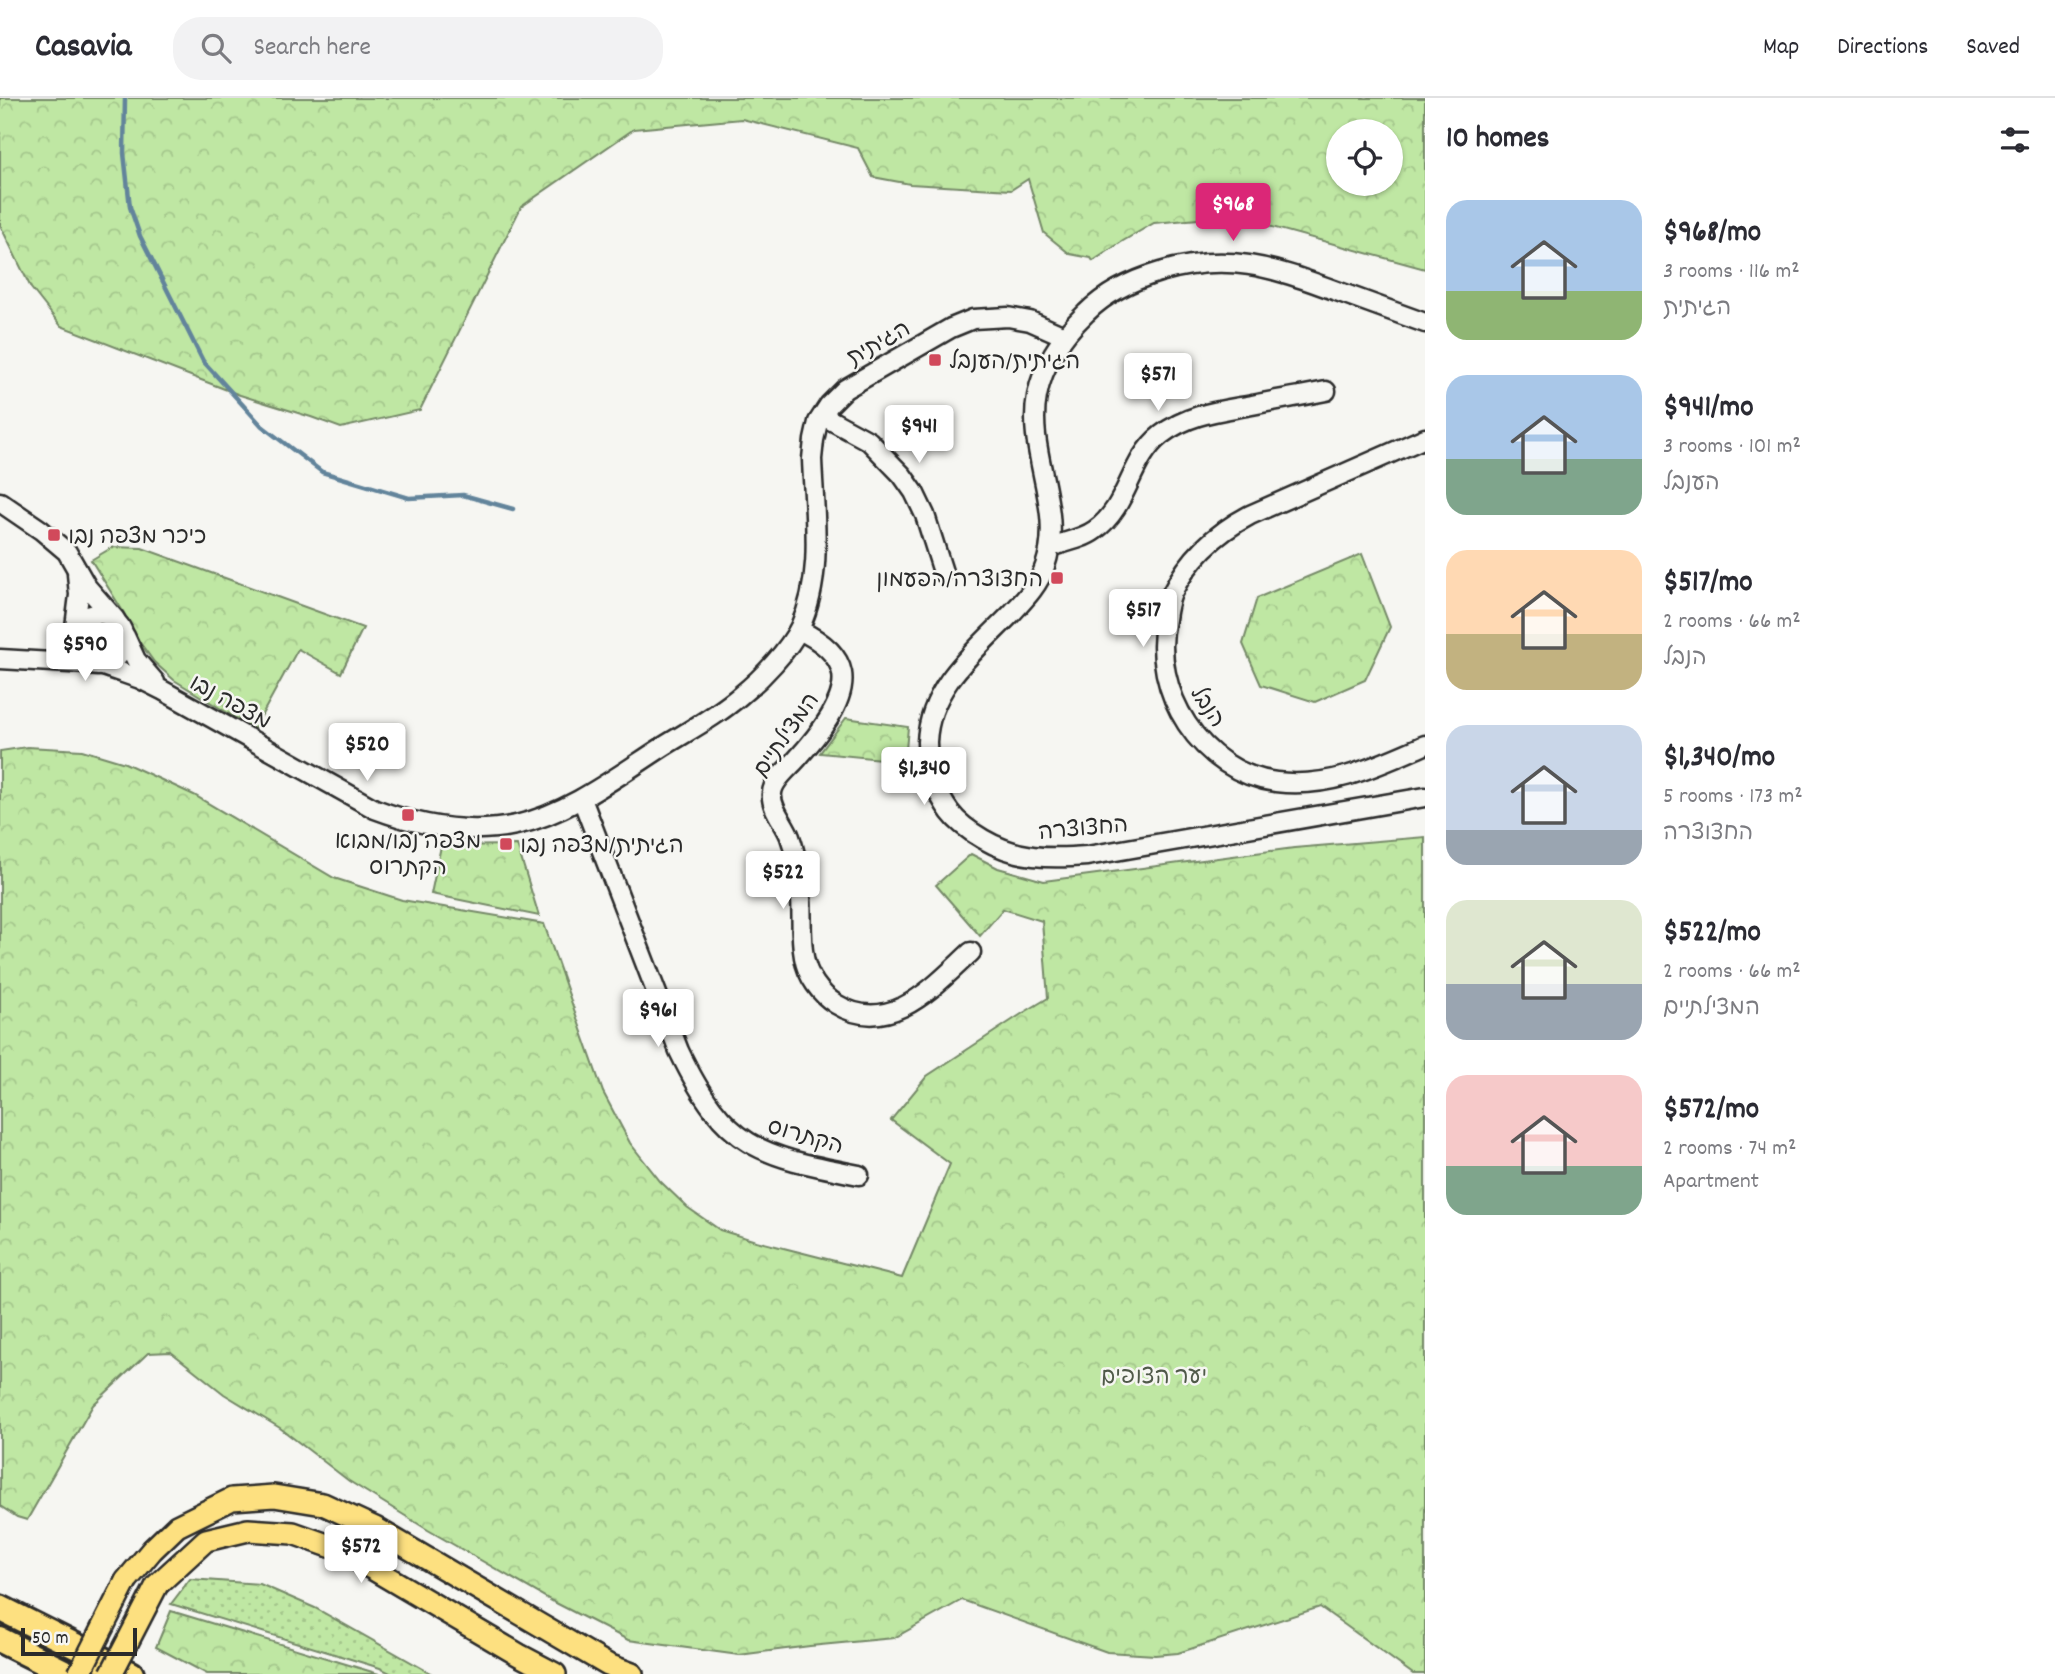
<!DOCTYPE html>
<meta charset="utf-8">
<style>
body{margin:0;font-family:Dekko,"Playpen Sans Hebrew",sans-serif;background:#f2f2f3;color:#2b2b33;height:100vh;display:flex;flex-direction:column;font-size:26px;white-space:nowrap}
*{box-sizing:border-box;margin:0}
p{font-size:23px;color:#7c7c81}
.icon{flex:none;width:38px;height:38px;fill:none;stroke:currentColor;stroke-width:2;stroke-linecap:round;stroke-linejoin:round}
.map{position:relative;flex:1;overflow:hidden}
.drawer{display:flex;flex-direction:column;background:#fff;width:630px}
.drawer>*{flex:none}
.tools{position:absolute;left:1326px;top:21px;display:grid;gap:14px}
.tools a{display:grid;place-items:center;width:77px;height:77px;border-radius:50%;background:#fff;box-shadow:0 2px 5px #0004;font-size:35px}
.scale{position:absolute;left:21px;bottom:18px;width:116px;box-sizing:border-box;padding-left:7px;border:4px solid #2b2b2b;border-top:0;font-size:19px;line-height:24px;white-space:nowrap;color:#2b2b2b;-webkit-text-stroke:5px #f6f6f2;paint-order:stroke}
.price{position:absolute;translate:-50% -60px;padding:0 16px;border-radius:7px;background:#fff;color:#222;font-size:23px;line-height:46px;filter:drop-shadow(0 2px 4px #0008)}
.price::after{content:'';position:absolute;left:50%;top:42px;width:21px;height:16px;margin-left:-10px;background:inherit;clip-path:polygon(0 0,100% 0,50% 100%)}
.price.selected{background:#db2777;color:#fff}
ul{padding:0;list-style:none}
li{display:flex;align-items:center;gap:21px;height:175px;padding:0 21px}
li span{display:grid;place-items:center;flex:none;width:196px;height:140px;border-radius:21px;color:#555}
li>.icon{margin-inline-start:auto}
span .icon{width:84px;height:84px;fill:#fffc;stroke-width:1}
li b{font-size:30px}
h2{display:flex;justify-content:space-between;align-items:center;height:84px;padding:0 21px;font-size:30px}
header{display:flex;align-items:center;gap:42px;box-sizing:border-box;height:98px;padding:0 35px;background:#fff;border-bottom:2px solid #e1e1e2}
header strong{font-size:33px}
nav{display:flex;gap:38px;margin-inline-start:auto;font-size:24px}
.search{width:490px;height:63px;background:#f2f2f3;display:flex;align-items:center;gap:18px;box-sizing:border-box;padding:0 24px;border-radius:28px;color:#7c7c81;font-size:26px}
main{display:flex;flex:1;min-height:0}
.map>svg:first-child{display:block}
</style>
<header>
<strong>Casavia</strong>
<div class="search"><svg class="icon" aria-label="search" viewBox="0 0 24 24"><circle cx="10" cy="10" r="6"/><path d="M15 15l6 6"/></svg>Search here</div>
<nav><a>Map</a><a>Directions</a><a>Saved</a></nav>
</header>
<main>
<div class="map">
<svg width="1425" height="1576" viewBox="0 0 1425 1576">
<defs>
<pattern id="grass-dots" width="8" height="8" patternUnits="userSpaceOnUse" patternTransform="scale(1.75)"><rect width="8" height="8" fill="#bfe7a3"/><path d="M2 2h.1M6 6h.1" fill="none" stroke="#a4c68c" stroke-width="1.8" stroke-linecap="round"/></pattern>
<pattern id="forest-crowns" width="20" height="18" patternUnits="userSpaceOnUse" patternTransform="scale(1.75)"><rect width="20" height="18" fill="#bfe7a3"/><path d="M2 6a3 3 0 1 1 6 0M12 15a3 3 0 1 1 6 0" fill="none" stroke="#a4c68c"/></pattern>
</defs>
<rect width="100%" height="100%" fill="#f6f6f2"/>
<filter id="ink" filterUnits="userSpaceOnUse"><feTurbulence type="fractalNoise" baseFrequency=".0143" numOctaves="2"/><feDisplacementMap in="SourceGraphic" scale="14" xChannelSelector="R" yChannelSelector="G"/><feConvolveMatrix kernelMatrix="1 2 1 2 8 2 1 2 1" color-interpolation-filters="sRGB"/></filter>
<g filter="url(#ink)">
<!-- grass -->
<path fill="url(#grass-dots)" stroke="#758967" stroke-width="2" d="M190 1481 260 1486 315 1510 432 1576H392L380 1570 171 1506Z"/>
<!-- forest -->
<g fill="url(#forest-crowns)" stroke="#758967" stroke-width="2" fill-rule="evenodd">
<path d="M0 0H1425V171L1232 118 1154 125 1123 143 1093 163 1091 160 1070 156 1044 135 1028 81 1011 92 910 86 873 79 858 50 742 21 634 31 521 109 420 312 341 330 311 319 240 297 61 228 31 190 0 127ZM1339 33H1391V86H1339Z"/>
<path d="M113 449 142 450 363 530 341 575 298 551 254 631 174 582 154 564 136 539 124 515 91 462Z"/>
<path d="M1362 456 1390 529 1365 582 1315 604 1261 587 1243 546 1257 500Z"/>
<path d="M846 620 908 629 906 652 891 662 820 655Z"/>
<path d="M27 649 82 652 125 665 194 697 334 780 402 802 544 826 603 994 630 1045 660 1083 687 1109 720 1132 756 1143 902 1180 950 1066 891 1022 927 978 1023 915 1048 900 1042 823 1003 811 980 838 936 787 971 756 998 770 1044 783 1294 750 1425 739V1576H1413L1320 1509 1178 1555 1155 1557 1107 1554 962 1502 894 1540 810 1548 739 1557 628 1542 552 1503 428 1432 349 1383 280 1330 224 1296 171 1254 148 1255 93 1307 27 1422 17 1419 0 1408V653Z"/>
<path d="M517 747 539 818 431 796 441 748Z"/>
<path d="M171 1513 379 1576H207L156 1549Z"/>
</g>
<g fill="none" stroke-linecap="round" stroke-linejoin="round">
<!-- stream -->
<path stroke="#62849b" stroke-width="4.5" d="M125 0 124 55 130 109 140 138 203 263 262 328 322 374 409 400 463 397 513 411"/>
<defs>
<g id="minor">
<path d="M1425 225C1395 214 1364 203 1334 192 1271 169 1227 154 1160 174 1133 182 1106 195 1086 215 1063 237 1043 266 1037 298 1026 356 1065 411 1045 468 1039 487 1024 502 1011 516 975 553 929 589 927 644 927 670 935 693 950 714 959 726 971 734 983 741 1017 761 1050 761 1087 758L1425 699"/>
<path d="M823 318 869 343 902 377 914 394 925 417 943 474"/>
<path d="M1425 340 1250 417C1216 435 1189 460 1172 495 1169 503 1167 513 1166 521 1150 593 1201 674 1276 684 1330 691 1377 668 1425 647"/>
<path d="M0 404 41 432 67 454 87 489 115 521"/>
<path d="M1050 449C1065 444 1083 441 1095 432 1129 408 1129 362 1161 337 1188 316 1219 313 1252 307 1276 302 1301 298 1326 293"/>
<circle cx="98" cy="542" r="26"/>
<path d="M75 529 79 497 77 476"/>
<path d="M799 532C816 540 838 554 842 575 847 604 815 641 796 662 788 671 773 682 772 695 770 710 785 725 790 739 795 752 797 766 799 780 804 806 799 833 804 859 807 878 820 896 836 906 890 939 934 888 971 854"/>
<path d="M125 538 136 562 155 584"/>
<path d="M0 561 87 566"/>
<path d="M103 568 140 581 162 592 375 711C420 728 468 737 516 727 569 715 616 679 661 650 688 633 717 618 741 597 761 581 789 552 800 529 824 477 814 417 812 361L814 342 818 324 829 307 845 291 951 230 973 221 1008 219 1030 223 1064 238"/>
<path d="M582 701 679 953C726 1051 758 1057 859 1077"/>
</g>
<g id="major">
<path d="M126 1483 152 1452 177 1428 232 1401 274 1398 323 1406 375 1430 608 1567 632 1576"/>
<path d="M157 1487 206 1442 248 1432 293 1435 341 1452 519 1557 555 1576"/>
</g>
<g id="highway">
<path d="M0 1510 131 1576"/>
<path d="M0 1542 68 1576"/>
</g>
</defs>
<!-- minor casing -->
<use href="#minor" stroke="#2b2b2b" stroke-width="23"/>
<!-- major casing -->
<use href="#major" stroke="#2b2b2b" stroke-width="26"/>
<!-- highway casing -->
<use href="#highway" stroke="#2b2b2b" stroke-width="30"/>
<!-- minor -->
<use href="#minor" stroke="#f6f6f2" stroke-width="18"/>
<!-- major -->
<use href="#major" stroke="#fde080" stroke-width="21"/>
<!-- highway -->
<use href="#highway" stroke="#fde080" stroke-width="24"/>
<defs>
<g id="major-bridge">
<path d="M79 1576 126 1483"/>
<path d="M111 1576 157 1487"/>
</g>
</defs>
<!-- major-bridge casing -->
<use href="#major-bridge" stroke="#2b2b2b" stroke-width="26" stroke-linecap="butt"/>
<!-- major-bridge -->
<use href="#major-bridge" stroke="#fde080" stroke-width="21"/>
</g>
</g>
<!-- markers -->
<g fill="#d1495b" stroke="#f6f6f2" stroke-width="2.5">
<rect x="928" y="255" width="14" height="14" rx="3.5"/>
<rect x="47" y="430" width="14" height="14" rx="3.5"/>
<rect x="1050" y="473" width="14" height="14" rx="3.5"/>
<rect x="401" y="710" width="14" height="14" rx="3.5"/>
<rect x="499" y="739" width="14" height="14" rx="3.5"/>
</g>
<g text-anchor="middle" stroke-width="5" stroke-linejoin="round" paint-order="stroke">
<!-- street labels -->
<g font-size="23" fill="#2b2b2b" stroke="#f6f6f2">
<text transform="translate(878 244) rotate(-29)" y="8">הגיתית</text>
<text transform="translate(231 603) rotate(29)" y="8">מצפה נבו</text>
<text transform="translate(1209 608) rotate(57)" y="8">הנבל</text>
<text transform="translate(785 636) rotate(-55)" y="8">המצילתיים</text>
<text transform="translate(1083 729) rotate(-5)" y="8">החצוצרה</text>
<text transform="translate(806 1037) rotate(16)" y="8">הקתרוס</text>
</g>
<!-- poi labels -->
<g font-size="23" fill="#2b2b2b" stroke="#f6f6f2" text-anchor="start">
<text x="949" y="270">הגיתית/הענבל</text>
<text x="68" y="445">כיכר מצפה נבו</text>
<text x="1043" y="488" text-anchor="end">החצוצרה/הפעמון</text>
<text x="408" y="750" text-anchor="middle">מצפה נבו/מבוא<tspan x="408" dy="26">הקתרוס</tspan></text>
<text x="520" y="754">הגיתית/מצפה נבו</text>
</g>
<!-- park labels -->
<g font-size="23" fill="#505a49" stroke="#f6f6f2">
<text x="1154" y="1285">יער הצופים</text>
</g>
</g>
</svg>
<div class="tools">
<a><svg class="icon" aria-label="locate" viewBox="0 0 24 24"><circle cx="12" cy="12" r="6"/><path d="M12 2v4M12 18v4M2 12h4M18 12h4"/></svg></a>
</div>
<div class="scale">50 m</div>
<b class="price selected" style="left:1233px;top:145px">$968</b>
<b class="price" style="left:1158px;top:315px">$571</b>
<b class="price" style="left:919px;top:367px">$941</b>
<b class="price" style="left:1143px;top:551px">$517</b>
<b class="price" style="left:85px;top:585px">$590</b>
<b class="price" style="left:367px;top:685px">$520</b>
<b class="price" style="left:924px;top:709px">$1,340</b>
<b class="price" style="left:783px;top:813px">$522</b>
<b class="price" style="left:658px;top:951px">$961</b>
<b class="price" style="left:361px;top:1487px">$572</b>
</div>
<section class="drawer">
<h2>10 homes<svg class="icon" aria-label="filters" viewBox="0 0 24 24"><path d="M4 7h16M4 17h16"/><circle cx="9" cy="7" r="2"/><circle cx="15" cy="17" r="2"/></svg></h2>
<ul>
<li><span style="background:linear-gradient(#a9c7e8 65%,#8fb573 0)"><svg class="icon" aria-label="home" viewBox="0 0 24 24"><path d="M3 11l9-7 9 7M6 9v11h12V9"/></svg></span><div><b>$968/mo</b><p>3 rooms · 116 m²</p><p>הגיתית</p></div></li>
<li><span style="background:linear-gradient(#a9c7e8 60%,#7fa58c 0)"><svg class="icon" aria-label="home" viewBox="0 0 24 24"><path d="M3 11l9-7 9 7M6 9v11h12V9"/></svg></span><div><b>$941/mo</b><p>3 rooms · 101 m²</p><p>הענבל</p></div></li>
<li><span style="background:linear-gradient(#ffd9b3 60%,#c2b280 0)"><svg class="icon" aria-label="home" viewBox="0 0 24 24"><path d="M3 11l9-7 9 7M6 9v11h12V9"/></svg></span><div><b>$517/mo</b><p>2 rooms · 66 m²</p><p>הנבל</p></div></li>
<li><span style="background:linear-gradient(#c9d6e8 75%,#9aa5b1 0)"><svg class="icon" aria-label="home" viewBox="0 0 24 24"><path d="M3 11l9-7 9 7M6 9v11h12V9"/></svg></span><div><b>$1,340/mo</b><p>5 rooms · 173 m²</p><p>החצוצרה</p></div></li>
<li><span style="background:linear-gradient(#dfe7d0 60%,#9aa5b1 0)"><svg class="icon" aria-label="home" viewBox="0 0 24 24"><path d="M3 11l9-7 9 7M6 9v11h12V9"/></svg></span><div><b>$522/mo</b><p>2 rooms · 66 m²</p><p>המצילתיים</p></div></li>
<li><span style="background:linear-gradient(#f6c9c9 65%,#7fa58c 0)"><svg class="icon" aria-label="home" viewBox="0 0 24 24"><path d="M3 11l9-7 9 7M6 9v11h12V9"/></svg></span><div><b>$572/mo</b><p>2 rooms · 74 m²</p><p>Apartment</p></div></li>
</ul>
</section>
</main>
